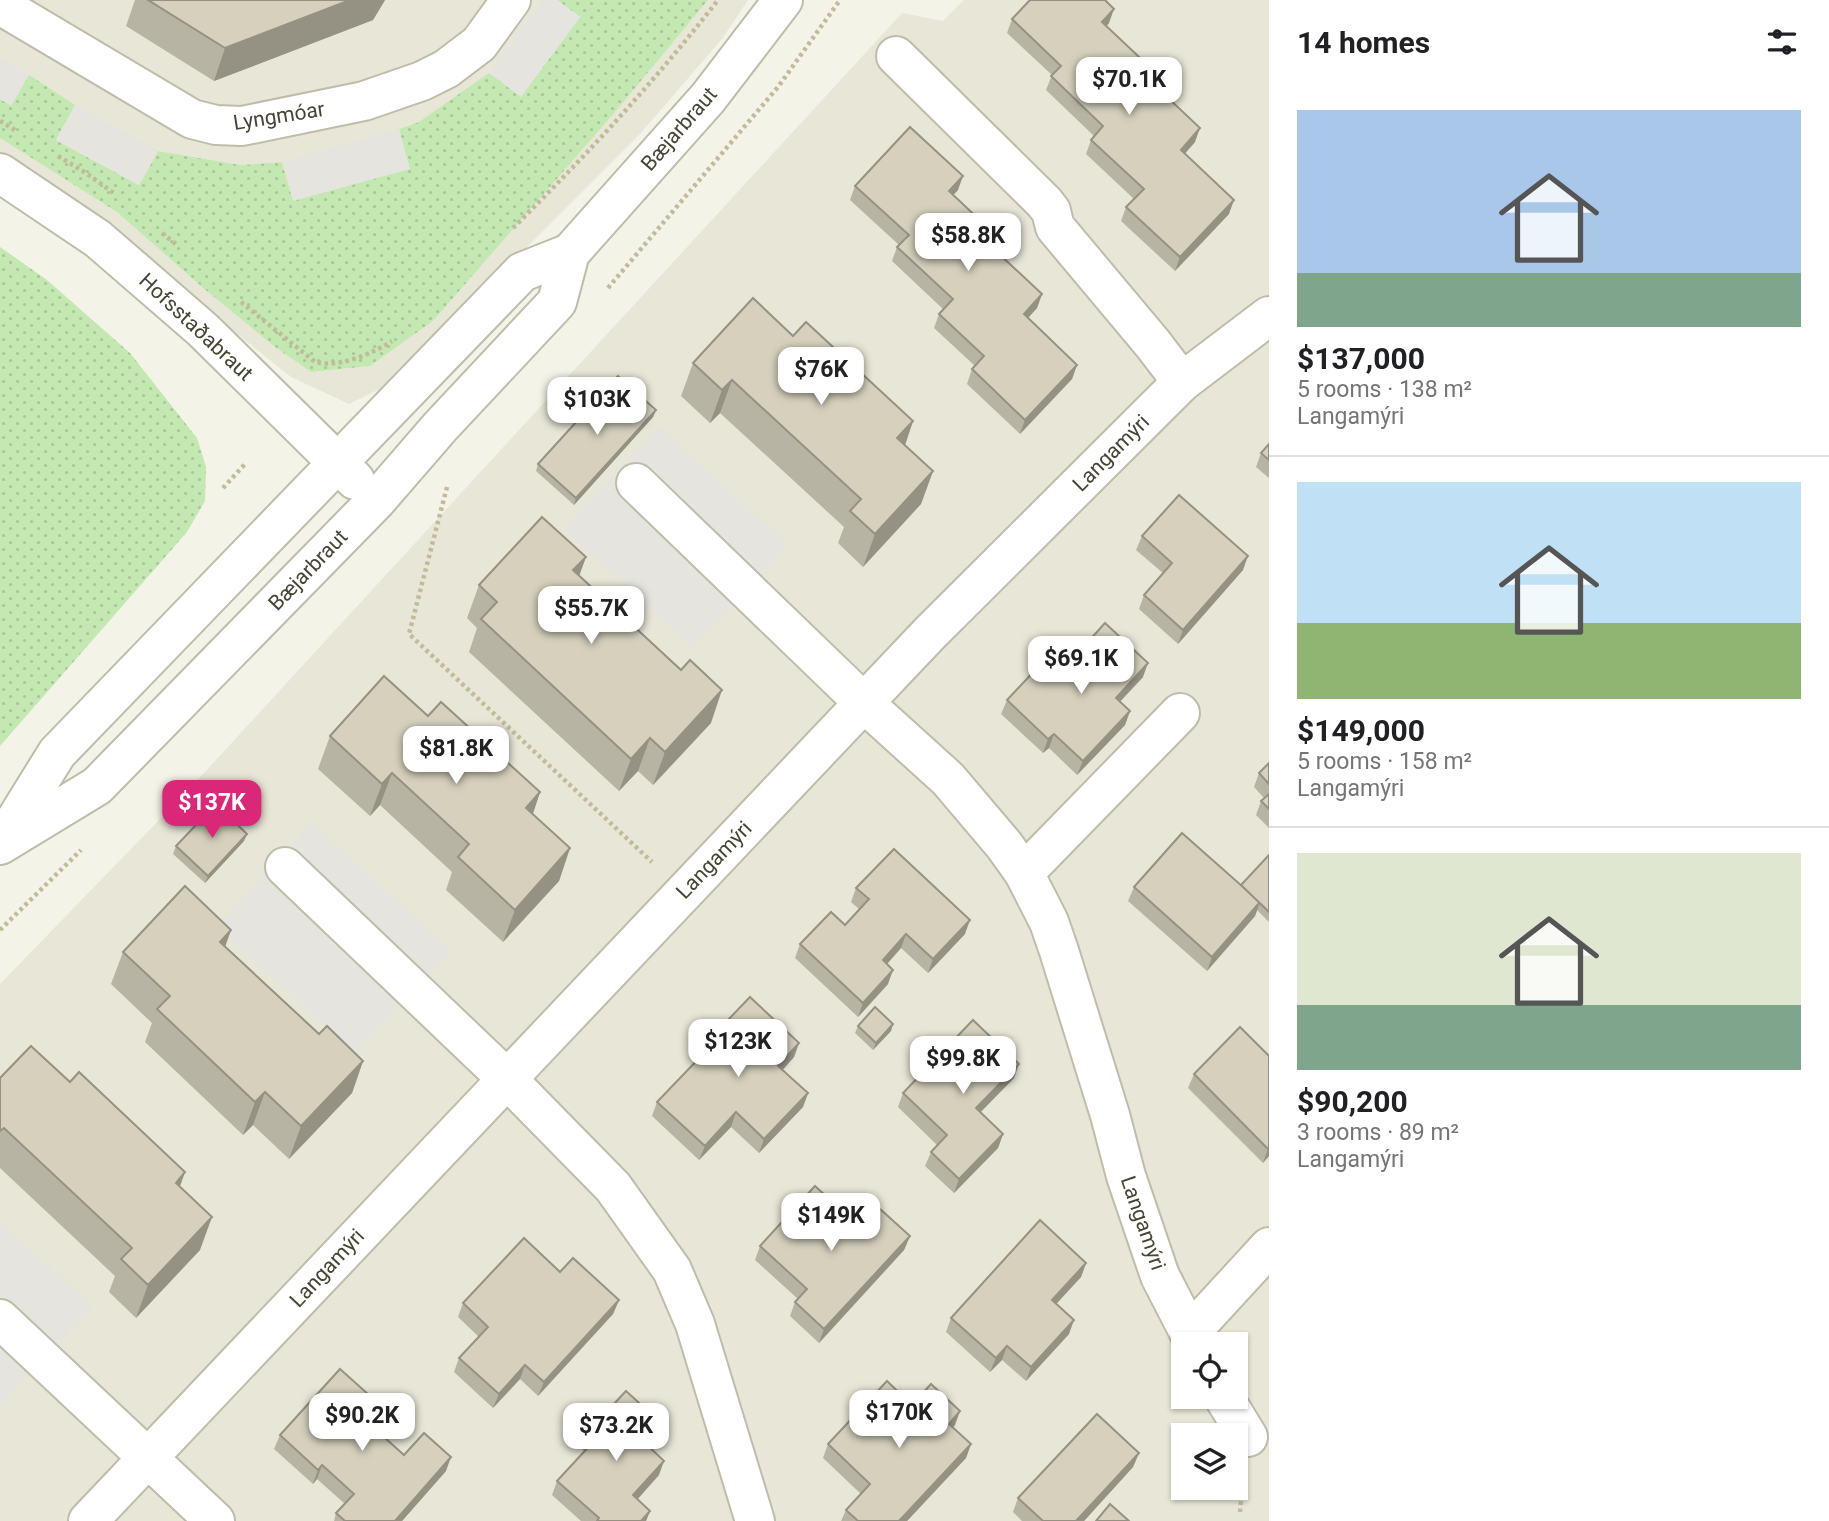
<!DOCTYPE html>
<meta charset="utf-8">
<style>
body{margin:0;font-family:Roboto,sans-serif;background:#f2f2f2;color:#202124;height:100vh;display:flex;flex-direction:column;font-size:26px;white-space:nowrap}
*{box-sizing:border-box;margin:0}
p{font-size:23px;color:#757577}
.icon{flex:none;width:38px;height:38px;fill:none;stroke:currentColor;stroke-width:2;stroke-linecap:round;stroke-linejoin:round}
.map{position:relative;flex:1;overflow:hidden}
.drawer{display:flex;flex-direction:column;background:#fff;width:560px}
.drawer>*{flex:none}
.tools{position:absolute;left:1171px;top:1332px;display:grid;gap:14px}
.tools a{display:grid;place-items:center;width:77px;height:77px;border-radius:0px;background:#fff;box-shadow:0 2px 5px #0004;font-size:35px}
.price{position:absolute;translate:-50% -60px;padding:0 16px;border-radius:14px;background:#fff;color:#222;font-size:23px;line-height:46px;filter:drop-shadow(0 2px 4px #0008)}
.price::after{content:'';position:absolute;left:50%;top:42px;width:21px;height:16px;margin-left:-10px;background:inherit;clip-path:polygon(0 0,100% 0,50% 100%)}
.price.on{background:#db2777;color:#fff}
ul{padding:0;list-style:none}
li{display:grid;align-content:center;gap:14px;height:371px;padding:0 28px}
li+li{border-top:2px solid #e0e0e0}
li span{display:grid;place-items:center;height:217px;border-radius:0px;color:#555}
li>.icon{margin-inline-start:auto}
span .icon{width:126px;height:126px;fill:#fffc;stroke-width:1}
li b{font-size:30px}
h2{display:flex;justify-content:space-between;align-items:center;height:84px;padding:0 28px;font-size:30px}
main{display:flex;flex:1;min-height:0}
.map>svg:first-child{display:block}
</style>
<main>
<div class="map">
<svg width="1269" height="1521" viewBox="0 0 1269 1521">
<defs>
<pattern id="grass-dots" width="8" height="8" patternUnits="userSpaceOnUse" patternTransform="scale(1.75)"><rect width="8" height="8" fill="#c3e8b1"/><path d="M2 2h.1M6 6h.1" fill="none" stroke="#a9c899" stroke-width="1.8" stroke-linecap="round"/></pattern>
</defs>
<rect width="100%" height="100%" fill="#f4f3e8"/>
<!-- residential -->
<g fill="#e8e6d6" fill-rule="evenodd">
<path d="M0 0H557L521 97 446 105 419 122 399 129 410 169 282 162 241 165 158 151 11 106 0 99Z"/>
<path d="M708 0H748L722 39 640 134 390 384 349 404 291 377 152 266 0 158V138L117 212 202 287 275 347 311 372 370 366 433 321 616 111Z"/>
<path d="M964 0H1269V1521H0V984L193 785 902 13 943 21ZM1183 1344H1236V1396H1183ZM1183 1435H1236V1488H1183Z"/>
</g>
<!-- grass -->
<g fill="url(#grass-dots)">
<path d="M557 0H708L616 111 433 321 370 366 311 372 275 347 202 287 117 212 0 138V99L11 105 29 75 75 105 56 140 139 185 158 151 241 165 282 162 293 200 409 169 399 129 419 122 489 73 521 96 580 17Z"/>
<path d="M0 247 47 280 130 353 197 438 206 467 205 501 187 532 0 746Z"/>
</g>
<!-- parking -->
<g fill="#e5e4df">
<path d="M543 0H557L580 17 521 97 489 73Z"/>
<path d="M0 58 29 75 11 106 0 99Z"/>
<path d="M75 105 158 151 139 185 56 140Z"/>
<path d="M399 129 410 169 293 201 282 162Z"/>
<path d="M659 426 787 545 692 647 564 529Z"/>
<path d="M312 823 450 950 355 1053 217 926Z"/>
<path d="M0 1222 92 1306 0 1406Z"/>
</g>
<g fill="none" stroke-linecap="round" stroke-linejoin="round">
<defs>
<g id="minor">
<path d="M0 5 192 119 216 125 242 126 364 101 422 81 446 69 479 44 511 0"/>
<path d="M896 56 1044 202 1051 211 1055 227 1153 344 1182 382"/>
<path d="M636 483 863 702 948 779 1004 845 1024 873 1049 922 1059 951 1110 1115 1126 1176 1160 1276 1195 1344"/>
<path d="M285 867 506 1078 613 1187 672 1270 695 1324 755 1521"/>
<path d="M1024 873 1180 713"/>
<path d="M0 1319 215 1521"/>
<path d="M1190 1333 1269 1247"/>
<path d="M1223 1396 1248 1437"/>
<path d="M88 1521 930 633 1182 382 1269 316"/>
</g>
<g id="tertiary">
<path d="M0 173 98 239 203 330 355 480"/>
<path d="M5 837 57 753 522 272 570 253"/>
<path d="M0 845 97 786 376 501 440 427 557 302 570 253 708 98 783 0"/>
</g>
</defs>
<!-- minor casing -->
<use href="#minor" stroke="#bfbcaa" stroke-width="42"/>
<!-- tertiary casing -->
<use href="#tertiary" stroke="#bfbcaa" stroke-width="42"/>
<!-- path -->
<g stroke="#c1bb9b" stroke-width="4.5" stroke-dasharray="3.5 3.5" stroke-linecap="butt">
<path d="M0 121 15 130"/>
<path d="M58 156 86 173 115 194"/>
<path d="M513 228C586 156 655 81 718 0"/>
<path d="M162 233 177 245"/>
<path d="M608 288 778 87 840 0"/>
<path d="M241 302 315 362C339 368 372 354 392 341"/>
<path d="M447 487 409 634 652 862"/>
<path d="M223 488 246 463"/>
<path d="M0 930 81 850"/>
<path d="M1240 1512 1243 1478"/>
</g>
<!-- minor -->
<use href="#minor" stroke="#fff" stroke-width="38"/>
<!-- tertiary -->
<use href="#tertiary" stroke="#fff" stroke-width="38"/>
</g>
<!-- wall -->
<g fill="#b7b4a3">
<path d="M135 0H385L373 20 214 81 126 26Z"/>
<path d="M1012 19 1109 23 1107 26 1151 82 1195 142 1185 153 1229 214 1175 271 1121 221 1126 207 1134 199 1086 154 1091 140 1094 136 1046 90 1052 75 1007 33Z"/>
<path d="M855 186 958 190 953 195 1005 244 1001 256 1042 294 1037 308 1028 318 1077 365 1072 379 1020 434 967 384 972 369 975 366 934 328 939 314 943 309 892 261 897 247 899 245 850 200Z"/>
<path d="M793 336 913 421 905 445 933 471 921 504 863 567 838 543 844 527 720 413 710 423 681 396 693 363Z"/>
<path d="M656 410 653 417 574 505 536 471 538 464Z"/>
<path d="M1269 444V478L1256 467 1261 453Z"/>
<path d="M1142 536 1243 570 1178 644 1139 609 1144 595 1163 573 1136 550Z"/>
<path d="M586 557 579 575 711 723 653 785 638 771 619 791 469 652 477 628 467 618 479 585Z"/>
<path d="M1087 643 1143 677 1120 702 1130 711 1125 725 1077 775 1049 748 1043 753 1001 714 1007 700 1052 681 1095 679 1100 674 1082 657Z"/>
<path d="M428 716 540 792 533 814 570 848 559 881 503 942 446 890 452 872 380 805 370 816 318 769 330 736Z"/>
<path d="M1269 763V828L1256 815 1261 801 1264 798 1254 787 1259 773Z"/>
<path d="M244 841 205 883 173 854 176 846Z"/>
<path d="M1269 855V922L1257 910 1255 916 1207 971 1128 901 1134 887 1241 885Z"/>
<path d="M856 888 965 934 928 973 901 948 887 964 888 984 858 1017 795 958 800 944 845 925 860 910 851 902Z"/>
<path d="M231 930 225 947 319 1034 363 1061 352 1093 289 1159 253 1125 243 1135 145 1042 152 1023 111 984 123 952Z"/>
<path d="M726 1022 799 1043 794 1057 783 1070 808 1093 803 1107 759 1153 731 1127 699 1160 652 1116 657 1102 721 1035Z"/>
<path d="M858 1026 891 1031 873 1050 855 1033Z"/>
<path d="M1269 1056V1156L1263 1163 1188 1088 1194 1074Z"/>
<path d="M0 1078 70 1082 185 1172 180 1186 200 1250 136 1318 109 1292 115 1276 0 1168Z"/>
<path d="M1014 1078 980 1112 1003 1134 998 1148 954 1193 925 1166 931 1152 937 1145 898 1107 903 1093Z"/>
<path d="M862 1229 910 1236 904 1250 819 1343 790 1316 795 1302 798 1299 755 1260 760 1246Z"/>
<path d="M1086 1263 1081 1277 1056 1304 1069 1334 1026 1381 1002 1360 990 1372 946 1332 951 1318Z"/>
<path d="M560 1272 619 1300 613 1314 538 1396 520 1379 493 1408 454 1372 459 1358 479 1337 458 1317 463 1303Z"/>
<path d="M378 1403 373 1417 368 1423 404 1455 446 1471 402 1521H334L336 1513 345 1504 317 1479 313 1484 274 1449 280 1435Z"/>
<path d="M912 1405 960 1411 953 1427 971 1444 966 1458 907 1521H841L846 1510 861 1494 823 1458 828 1444Z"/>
<path d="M586 1434 656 1437 648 1446 659 1475 637 1499 650 1511 646 1521H581L552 1495 557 1481 584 1451 581 1448Z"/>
<path d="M1139 1453 1133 1467 1084 1521H1022L1013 1512 1018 1498Z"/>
</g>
<!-- shaded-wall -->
<g fill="#959284">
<path d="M350 0H385L373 20 214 81 225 48Z"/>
<path d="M1114 9 1109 23 1097 36 1102 22Z"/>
<path d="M1155 72 1150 86 1148 79Z"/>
<path d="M1200 128 1195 142 1176 164 1181 150Z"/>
<path d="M963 176 958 190 944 205 949 191Z"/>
<path d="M1234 200 1229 214 1175 271 1180 257Z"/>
<path d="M1005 244 1000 258 997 252Z"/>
<path d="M1042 294 1037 308 1019 328 1024 314Z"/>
<path d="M1077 365 1072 379 1020 434 1025 420Z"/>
<path d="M732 380 720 413 710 423 722 390Z"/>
<path d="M656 410 653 417 574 505 576 498Z"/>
<path d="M913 421 902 454 897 438Z"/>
<path d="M933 471 921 504 863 567 875 534Z"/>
<path d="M1248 556 1243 570 1178 644 1183 630Z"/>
<path d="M586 557 574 590 573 570Z"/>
<path d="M1148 663 1143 677 1110 712 1116 698Z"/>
<path d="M722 690 711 723 653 785 665 752Z"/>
<path d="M1130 711 1125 725 1077 775 1083 761Z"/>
<path d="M1054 734 1049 748 1043 753 1048 739Z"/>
<path d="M650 738 638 771 619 791 631 759Z"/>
<path d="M392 773 380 805 370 816 382 784Z"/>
<path d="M540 792 529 825 526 808Z"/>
<path d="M247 834 244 841 205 883 208 876Z"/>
<path d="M570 848 559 881 503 942 515 910Z"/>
<path d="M1260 902 1255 916 1207 971 1212 957Z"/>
<path d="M970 920 965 934 928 973 933 959Z"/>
<path d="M231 930 219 963 220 942Z"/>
<path d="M906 934 901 948 878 974 883 960Z"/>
<path d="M893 970 888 984 858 1017 863 1003Z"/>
<path d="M893 1024 891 1031 873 1050 876 1043Z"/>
<path d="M799 1043 794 1057 773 1080 778 1066Z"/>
<path d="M363 1061 352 1093 289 1159 301 1126Z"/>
<path d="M1019 1064 1014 1078 971 1122 976 1108Z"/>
<path d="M265 1092 253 1125 243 1135 255 1102Z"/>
<path d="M808 1093 803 1107 759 1153 764 1139Z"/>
<path d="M736 1112 731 1127 699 1160 705 1146Z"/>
<path d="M1003 1134 998 1148 954 1193 959 1179Z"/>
<path d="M1269 1148V1156L1263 1163 1268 1149Z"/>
<path d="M185 1172 173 1205 176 1183Z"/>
<path d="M212 1217 200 1250 136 1318 148 1285Z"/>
<path d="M910 1236 904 1250 819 1343 824 1329Z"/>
<path d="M1086 1263 1081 1277 1047 1314 1052 1300Z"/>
<path d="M619 1300 613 1314 538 1396 544 1382Z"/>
<path d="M1074 1320 1069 1334 1026 1381 1031 1367Z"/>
<path d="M1007 1346 1002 1360 990 1372 996 1358Z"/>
<path d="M525 1365 520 1379 493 1408 499 1394Z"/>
<path d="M378 1403 373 1417 359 1433 364 1419Z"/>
<path d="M960 1411 955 1425 944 1438 949 1424Z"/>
<path d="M661 1423 656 1437 639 1456 644 1442Z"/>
<path d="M971 1444 966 1458 907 1521H899Z"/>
<path d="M1139 1453 1133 1467 1084 1521H1076Z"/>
<path d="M451 1457 446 1471 402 1521H395Z"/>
<path d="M664 1461 659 1475 628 1510 633 1495Z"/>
<path d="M322 1465 317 1479 313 1484 318 1470Z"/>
<path d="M650 1511 646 1521H641Z"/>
</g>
<!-- building -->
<g fill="#d5d1bd" stroke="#959284" stroke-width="2">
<path d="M148 0H350L225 48Z"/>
<path d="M1030 0H1105L1114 9 1102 22 1155 72 1148 79 1200 128 1181 150 1234 200 1180 257 1126 207 1144 189 1091 140 1103 126 1051 76 1061 66 1012 19Z"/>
<path d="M910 127 963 176 949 191 1005 244 997 252 1042 294 1024 314 1077 365 1025 420 972 369 984 356 939 314 953 299 897 247 909 235 855 186Z"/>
<path d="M753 298 793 336 806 322 913 421 897 438 933 471 875 534 850 511 861 499 732 380 722 390 693 363Z"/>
<path d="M618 376 656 410 576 498 538 464Z"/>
<path d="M1269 444V460L1261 453Z"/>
<path d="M1179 495 1248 556 1183 630 1144 595 1172 563 1142 536Z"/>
<path d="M542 517 586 557 573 570 681 670 690 660 722 690 665 752 650 738 631 759 481 619 497 602 479 585Z"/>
<path d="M1105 623 1148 663 1116 698 1130 711 1083 761 1054 734 1048 739 1007 700 1038 667 1052 681 1074 658 1095 679 1109 664 1087 643Z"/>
<path d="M384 676 428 716 441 702 540 792 526 808 570 848 515 910 458 857 469 844 392 773 382 784 330 736Z"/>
<path d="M1269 763V784L1259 773Z"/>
<path d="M1269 794V809L1261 801Z"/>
<path d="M216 804 247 834 208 876 176 846Z"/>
<path d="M1182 833 1260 902 1212 957 1134 887Z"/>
<path d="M894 849 970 920 933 959 906 934 883 960 893 970 863 1003 800 944 831 912 845 925 869 899 856 888Z"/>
<path d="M1269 855V912L1241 885Z"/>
<path d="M185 886 231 930 220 942 319 1034 327 1026 363 1061 301 1126 265 1092 255 1102 157 1009 170 996 123 952Z"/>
<path d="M750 997 799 1043 778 1066 808 1093 764 1139 736 1112 705 1146 657 1102 730 1026 726 1022Z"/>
<path d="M875 1007 893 1024 876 1043 858 1026Z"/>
<path d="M973 1020 1019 1064 976 1108 1003 1134 959 1179 931 1152 947 1135 903 1093Z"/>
<path d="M1240 1027 1269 1056V1148L1268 1149 1194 1074Z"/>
<path d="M31 1046 70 1082 79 1072 185 1172 176 1183 212 1217 148 1285 121 1259 132 1248 4 1128 0 1131V1078Z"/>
<path d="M815 1186 862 1229 880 1209 910 1236 824 1329 795 1302 807 1289 760 1246Z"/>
<path d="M1040 1220 1086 1263 1052 1300 1074 1320 1031 1367 1007 1346 996 1358 951 1318Z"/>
<path d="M524 1238 560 1272 573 1258 619 1300 544 1382 525 1365 499 1394 459 1358 488 1327 463 1303Z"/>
<path d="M340 1369 378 1403 364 1419 404 1455 424 1433 451 1457 395 1521H345L336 1513 354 1494 322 1465 318 1470 280 1435Z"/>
<path d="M887 1381 912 1405 931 1384 960 1411 949 1424 971 1444 899 1521H858L846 1510 870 1484 828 1444Z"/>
<path d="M626 1391 661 1423 644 1442 664 1461 633 1495 650 1511 641 1521H597L599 1518 557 1481 594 1441 586 1434Z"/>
<path d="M1097 1414 1139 1453 1076 1521H1043L1018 1498Z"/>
<path d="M1110 1504 1129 1521H1096Z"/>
</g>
<g text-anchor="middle" stroke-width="5" stroke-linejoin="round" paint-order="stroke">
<!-- street labels -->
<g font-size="21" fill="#474436" stroke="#fff">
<text transform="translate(279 116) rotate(-9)" y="7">Lyngmóar</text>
<text transform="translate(679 129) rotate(-49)" y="7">Bæjarbraut</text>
<text transform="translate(196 327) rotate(43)" y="7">Hofsstaðabraut</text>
<text transform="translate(1111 453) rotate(-45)" y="7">Langamýri</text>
<text transform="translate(308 570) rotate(-46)" y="7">Bæjarbraut</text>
<text transform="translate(714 860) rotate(-46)" y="7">Langamýri</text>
<text transform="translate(1143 1223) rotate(71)" y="7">Langamýri</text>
<text transform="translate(327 1268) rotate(-47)" y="7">Langamýri</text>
</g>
</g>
</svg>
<div class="tools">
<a><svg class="icon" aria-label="locate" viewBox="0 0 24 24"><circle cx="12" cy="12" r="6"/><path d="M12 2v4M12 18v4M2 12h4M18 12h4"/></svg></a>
<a><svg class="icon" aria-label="layers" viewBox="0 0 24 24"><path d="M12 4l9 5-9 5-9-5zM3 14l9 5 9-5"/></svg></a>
</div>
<b class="price" style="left:1129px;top:117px">$70.1K</b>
<b class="price" style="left:968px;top:273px">$58.8K</b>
<b class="price" style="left:821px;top:407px">$76K</b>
<b class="price" style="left:597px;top:437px">$103K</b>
<b class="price" style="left:591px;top:646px">$55.7K</b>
<b class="price" style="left:1081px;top:696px">$69.1K</b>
<b class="price" style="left:456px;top:786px">$81.8K</b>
<b class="price on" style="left:212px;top:840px">$137K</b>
<b class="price" style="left:738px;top:1079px">$123K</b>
<b class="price" style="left:963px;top:1096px">$99.8K</b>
<b class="price" style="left:831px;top:1253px">$149K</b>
<b class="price" style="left:899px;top:1450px">$170K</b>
<b class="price" style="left:362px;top:1453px">$90.2K</b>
<b class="price" style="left:616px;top:1463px">$73.2K</b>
</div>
<section class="drawer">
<h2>14 homes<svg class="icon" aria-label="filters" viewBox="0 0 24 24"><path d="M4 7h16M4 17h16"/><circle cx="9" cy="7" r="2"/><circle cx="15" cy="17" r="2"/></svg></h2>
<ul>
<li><span style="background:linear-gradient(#a9c7e8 75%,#7fa58c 0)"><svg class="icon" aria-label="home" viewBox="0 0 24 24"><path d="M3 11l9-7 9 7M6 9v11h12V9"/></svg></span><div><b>$137,000</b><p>5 rooms · 138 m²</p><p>Langamýri</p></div></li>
<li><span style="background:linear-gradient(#bfe0f5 65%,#8fb573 0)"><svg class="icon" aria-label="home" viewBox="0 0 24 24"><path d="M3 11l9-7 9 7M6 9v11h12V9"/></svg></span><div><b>$149,000</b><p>5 rooms · 158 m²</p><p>Langamýri</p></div></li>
<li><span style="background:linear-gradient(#dfe7d0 70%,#7fa58c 0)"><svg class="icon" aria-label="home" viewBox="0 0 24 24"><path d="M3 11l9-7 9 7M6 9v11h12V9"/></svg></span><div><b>$90,200</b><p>3 rooms · 89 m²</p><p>Langamýri</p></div></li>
</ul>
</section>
</main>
